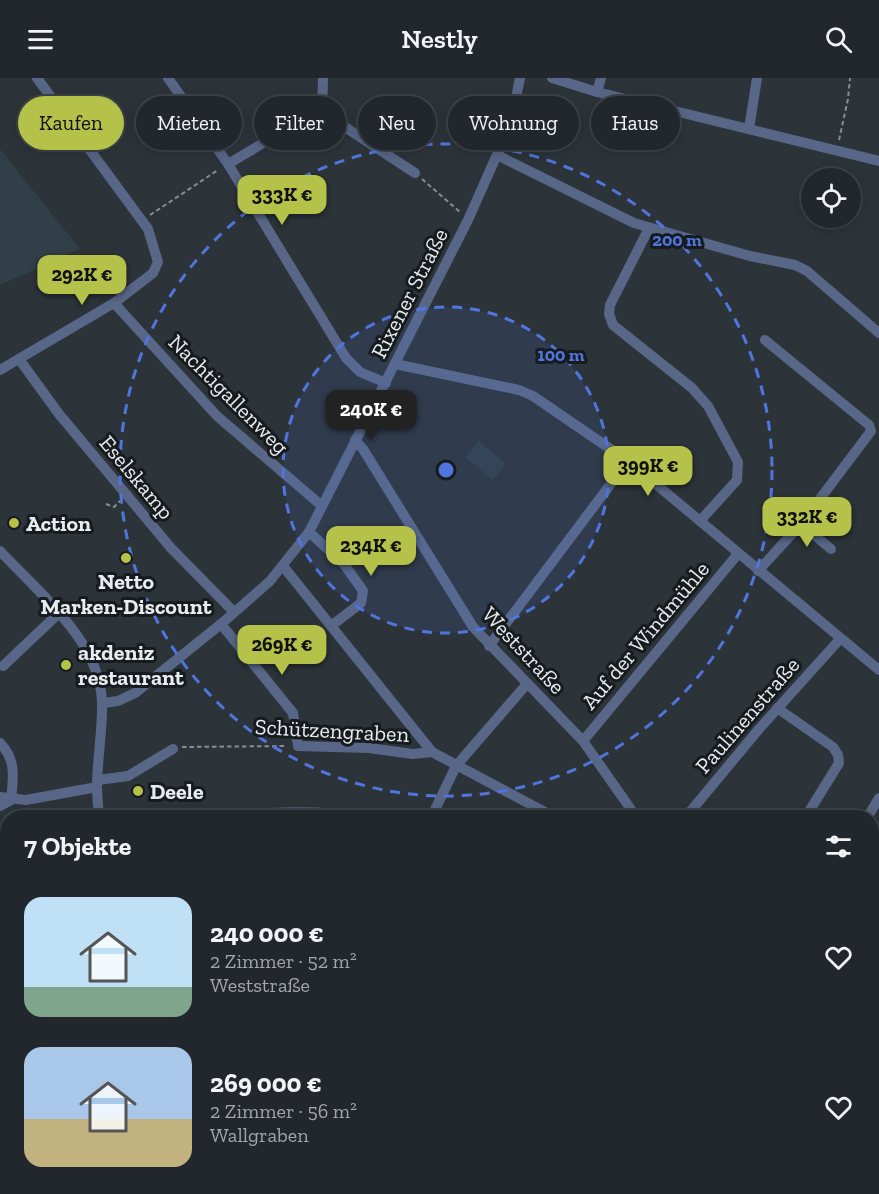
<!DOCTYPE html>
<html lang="de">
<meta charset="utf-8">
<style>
body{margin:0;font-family:"Zilla Slab",serif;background:#292f34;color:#f1f3f6;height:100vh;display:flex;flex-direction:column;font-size:22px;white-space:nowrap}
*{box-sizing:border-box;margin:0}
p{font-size:20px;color:#a2a5a9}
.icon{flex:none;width:33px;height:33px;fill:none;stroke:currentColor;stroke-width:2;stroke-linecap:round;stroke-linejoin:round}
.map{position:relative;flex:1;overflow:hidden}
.drawer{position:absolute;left:0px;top:732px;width:879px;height:384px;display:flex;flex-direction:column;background:#21272c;border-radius:24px 24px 0 0;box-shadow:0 3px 15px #0003,0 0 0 2px #3e4448}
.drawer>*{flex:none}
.hud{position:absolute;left:18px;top:18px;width:843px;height:54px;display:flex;gap:12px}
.fabs{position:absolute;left:801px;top:90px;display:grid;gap:12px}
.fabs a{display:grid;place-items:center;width:60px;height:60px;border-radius:50%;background:#21272c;box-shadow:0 3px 15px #0003,0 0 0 2px #3e4448;font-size:30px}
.price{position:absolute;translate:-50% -51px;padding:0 14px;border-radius:12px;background:#b5c249;color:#111;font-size:20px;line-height:39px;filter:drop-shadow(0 2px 3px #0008)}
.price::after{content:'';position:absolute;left:50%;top:36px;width:18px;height:14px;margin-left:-9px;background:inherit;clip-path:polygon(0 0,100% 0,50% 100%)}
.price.current{background:#222;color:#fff}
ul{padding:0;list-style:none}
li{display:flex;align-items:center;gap:18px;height:150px;padding:0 24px}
li span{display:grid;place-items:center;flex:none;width:168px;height:120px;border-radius:18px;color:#555}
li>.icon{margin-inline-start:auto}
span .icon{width:72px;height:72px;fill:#fffc;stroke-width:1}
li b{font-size:26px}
h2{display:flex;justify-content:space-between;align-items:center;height:72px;padding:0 24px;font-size:26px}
.chip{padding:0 21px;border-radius:27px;background:#21272c;box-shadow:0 3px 15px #0003,0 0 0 2px #3e4448;font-size:21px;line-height:54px}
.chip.current{background:#b5c249;color:#111}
header{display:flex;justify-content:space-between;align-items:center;height:78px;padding:0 24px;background:#21272c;font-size:27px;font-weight:600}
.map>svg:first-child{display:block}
</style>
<header><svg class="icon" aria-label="menu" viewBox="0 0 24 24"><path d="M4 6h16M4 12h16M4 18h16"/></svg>Nestly<svg class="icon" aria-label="search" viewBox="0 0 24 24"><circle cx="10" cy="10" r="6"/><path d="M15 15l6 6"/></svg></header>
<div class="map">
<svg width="879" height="1116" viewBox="0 0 879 1116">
<rect width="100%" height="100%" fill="#2c343a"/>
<!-- built -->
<g fill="#303f48">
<path d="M0 71 80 171 0 207Z"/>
<path d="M479 363 506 386 493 402 465 379Z"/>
<path d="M0 953 8 964 7 1063 0 1065Z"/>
</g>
<!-- green -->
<path fill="#423379" d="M197 1108 201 1116H42L41 1109Z"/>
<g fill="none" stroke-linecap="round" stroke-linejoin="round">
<!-- path -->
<g stroke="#878d92" stroke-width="2" stroke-dasharray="4.5 3" stroke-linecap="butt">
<path d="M839 62 848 21 850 0"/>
<path d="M422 101 461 135"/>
<path d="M150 137 218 92"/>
<path d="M106 426 114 429 120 423"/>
<path d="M182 669 287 668"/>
<path d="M53 1108 54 1116"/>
<path d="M145 1108 148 1116"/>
<path d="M187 1108 192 1116"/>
<path d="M137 1111 144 1108"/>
</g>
<!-- minor -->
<g stroke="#586787" stroke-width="10">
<path d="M168 0 228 86 346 280 360 294 386 305"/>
<path d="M552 0 597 14 879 83"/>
<path d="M597 14 601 0"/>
<path d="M322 34 323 0"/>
<path d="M749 51 757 0"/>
<path d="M497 77 634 145 750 178 795 187 807 193 879 255"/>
<path d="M228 86 312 36 322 34 415 95"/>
<path d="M649 150 610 227 609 236 613 247 692 310 708 328 738 384 737 402 700 443"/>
<path d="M114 225 217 338 322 428"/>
<path d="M19 281 59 336 171 470 234 534"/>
<path d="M395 286 519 312 533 318 628 383 879 592"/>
<path d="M0 292 114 225 153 195 158 184 148 151 37 0"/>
<path d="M355 362 363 371 473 549 583 663 637 740"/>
<path d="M801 446 831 471"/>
<path d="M309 454 344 486 363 513 361 525 331 548"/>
<path d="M0 473C39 515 101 564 102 625 103 663 92 702 100 740"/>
<path d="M283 488 432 674 556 740"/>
<path d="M758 493 801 446 871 353 869 347 765 262"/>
<path d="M221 546 293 635 298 668 369 670 413 676 432 674"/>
<path d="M489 568 628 383"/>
<path d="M3 588 58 536"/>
<path d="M103 625 118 623 135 615 221 546 270 503 309 454 468 142 511 45 520 0"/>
<path d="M777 630 833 669 838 677 839 685 805 740"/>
<path d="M583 663 737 477"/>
<path d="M0 665C17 682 13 701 11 722L0 728"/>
<path d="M98 702 128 698 173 671"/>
<path d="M0 719 26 722 97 709"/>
<path d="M198 740C254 735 314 730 370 740"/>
<path d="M431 740 456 688 526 607"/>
<path d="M685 740 759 651 840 561"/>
<path d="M867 740 879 720"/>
<path d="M0 822 8 818"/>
<path d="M872 913 879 900"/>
<path d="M872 951 879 957"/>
<path d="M872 1055 879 1050"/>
<path d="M0 1073 8 1071"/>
<path d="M35 1108 37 1116"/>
<path d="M201 1108 206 1116"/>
<path d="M336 1108 340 1116"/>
<path d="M598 1108 600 1116"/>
<path d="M782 1108 784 1116"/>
<path d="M230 1116 257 1108"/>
<path d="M485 1116 531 1108"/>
</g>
</g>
<!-- distance rings -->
<circle cx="446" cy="392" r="163" fill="#5076de" fill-opacity=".12"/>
<g fill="none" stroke="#5076de" stroke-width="3" stroke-dasharray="10 8">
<circle cx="446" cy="392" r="163"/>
<circle cx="446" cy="392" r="326"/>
</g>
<!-- markers -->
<g fill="#b5c249" stroke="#171b1e" stroke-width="2">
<circle cx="14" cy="445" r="6"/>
<circle cx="126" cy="480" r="6"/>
<circle cx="66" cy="587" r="6"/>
<circle cx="138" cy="713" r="6"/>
</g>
<g text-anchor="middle" stroke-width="6" stroke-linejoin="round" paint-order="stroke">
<!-- street labels -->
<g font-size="22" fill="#e7ecf0" stroke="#171b1e">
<text transform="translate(409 215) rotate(-63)" y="8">Rixener Straße</text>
<text transform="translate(229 316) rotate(45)" y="8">Nachtigallenweg</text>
<text transform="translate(137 399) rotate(50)" y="8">Eselskamp</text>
<text transform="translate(645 557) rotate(-50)" y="8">Auf der Windmühle</text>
<text transform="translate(524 572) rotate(47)" y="8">Weststraße</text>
<text transform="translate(747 637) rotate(-49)" y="8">Paulinenstraße</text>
<text transform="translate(332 652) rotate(3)" y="8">Schützengraben</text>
</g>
<!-- poi labels -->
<g font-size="22" font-weight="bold" fill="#e7ecf0" stroke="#171b1e" text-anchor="start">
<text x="26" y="453">Action</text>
<text x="126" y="511" text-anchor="middle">Netto<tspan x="126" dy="25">Marken-Discount</tspan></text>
<text x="78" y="582">akdeniz<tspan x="78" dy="25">restaurant</tspan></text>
<text x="150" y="721">Deele</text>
</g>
</g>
<circle cx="446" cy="392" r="9" fill="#5076de" stroke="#171b1e" stroke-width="3"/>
<g font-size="18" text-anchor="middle" font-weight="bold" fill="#5076de" stroke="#171b1e" stroke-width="6" stroke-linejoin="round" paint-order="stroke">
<text x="677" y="168">200 m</text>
<text x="561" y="283">100 m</text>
</g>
</svg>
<div class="fabs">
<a><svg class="icon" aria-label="locate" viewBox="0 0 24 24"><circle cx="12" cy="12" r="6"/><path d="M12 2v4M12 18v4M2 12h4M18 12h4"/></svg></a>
</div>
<b class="price" style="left:282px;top:148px">333K €</b>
<b class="price" style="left:82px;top:228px">292K €</b>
<b class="price current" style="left:371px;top:363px">240K €</b>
<b class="price" style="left:648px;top:419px">399K €</b>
<b class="price" style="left:807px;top:470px">332K €</b>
<b class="price" style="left:371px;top:499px">234K €</b>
<b class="price" style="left:282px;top:598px">269K €</b>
<div class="hud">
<a class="chip current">Kaufen</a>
<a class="chip">Mieten</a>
<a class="chip">Filter</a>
<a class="chip">Neu</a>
<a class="chip">Wohnung</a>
<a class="chip">Haus</a>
</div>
<section class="drawer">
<h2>7 Objekte<svg class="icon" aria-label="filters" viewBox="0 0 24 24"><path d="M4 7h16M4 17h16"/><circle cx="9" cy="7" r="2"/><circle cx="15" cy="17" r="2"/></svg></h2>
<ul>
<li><span style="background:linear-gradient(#bfe0f5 75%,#7fa58c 0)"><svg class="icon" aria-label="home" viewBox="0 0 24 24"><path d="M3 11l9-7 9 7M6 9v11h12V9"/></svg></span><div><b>240 000 €</b><p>2 Zimmer · 52 m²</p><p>Weststraße</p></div><svg class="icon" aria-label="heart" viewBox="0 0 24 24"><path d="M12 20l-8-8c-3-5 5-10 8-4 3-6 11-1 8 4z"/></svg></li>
<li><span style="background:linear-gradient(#a9c7e8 60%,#c2b280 0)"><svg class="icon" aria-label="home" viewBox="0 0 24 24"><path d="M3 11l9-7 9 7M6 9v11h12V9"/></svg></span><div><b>269 000 €</b><p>2 Zimmer · 56 m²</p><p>Wallgraben</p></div><svg class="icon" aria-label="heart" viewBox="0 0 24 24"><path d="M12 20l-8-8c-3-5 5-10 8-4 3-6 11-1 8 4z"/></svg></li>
</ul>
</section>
</div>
